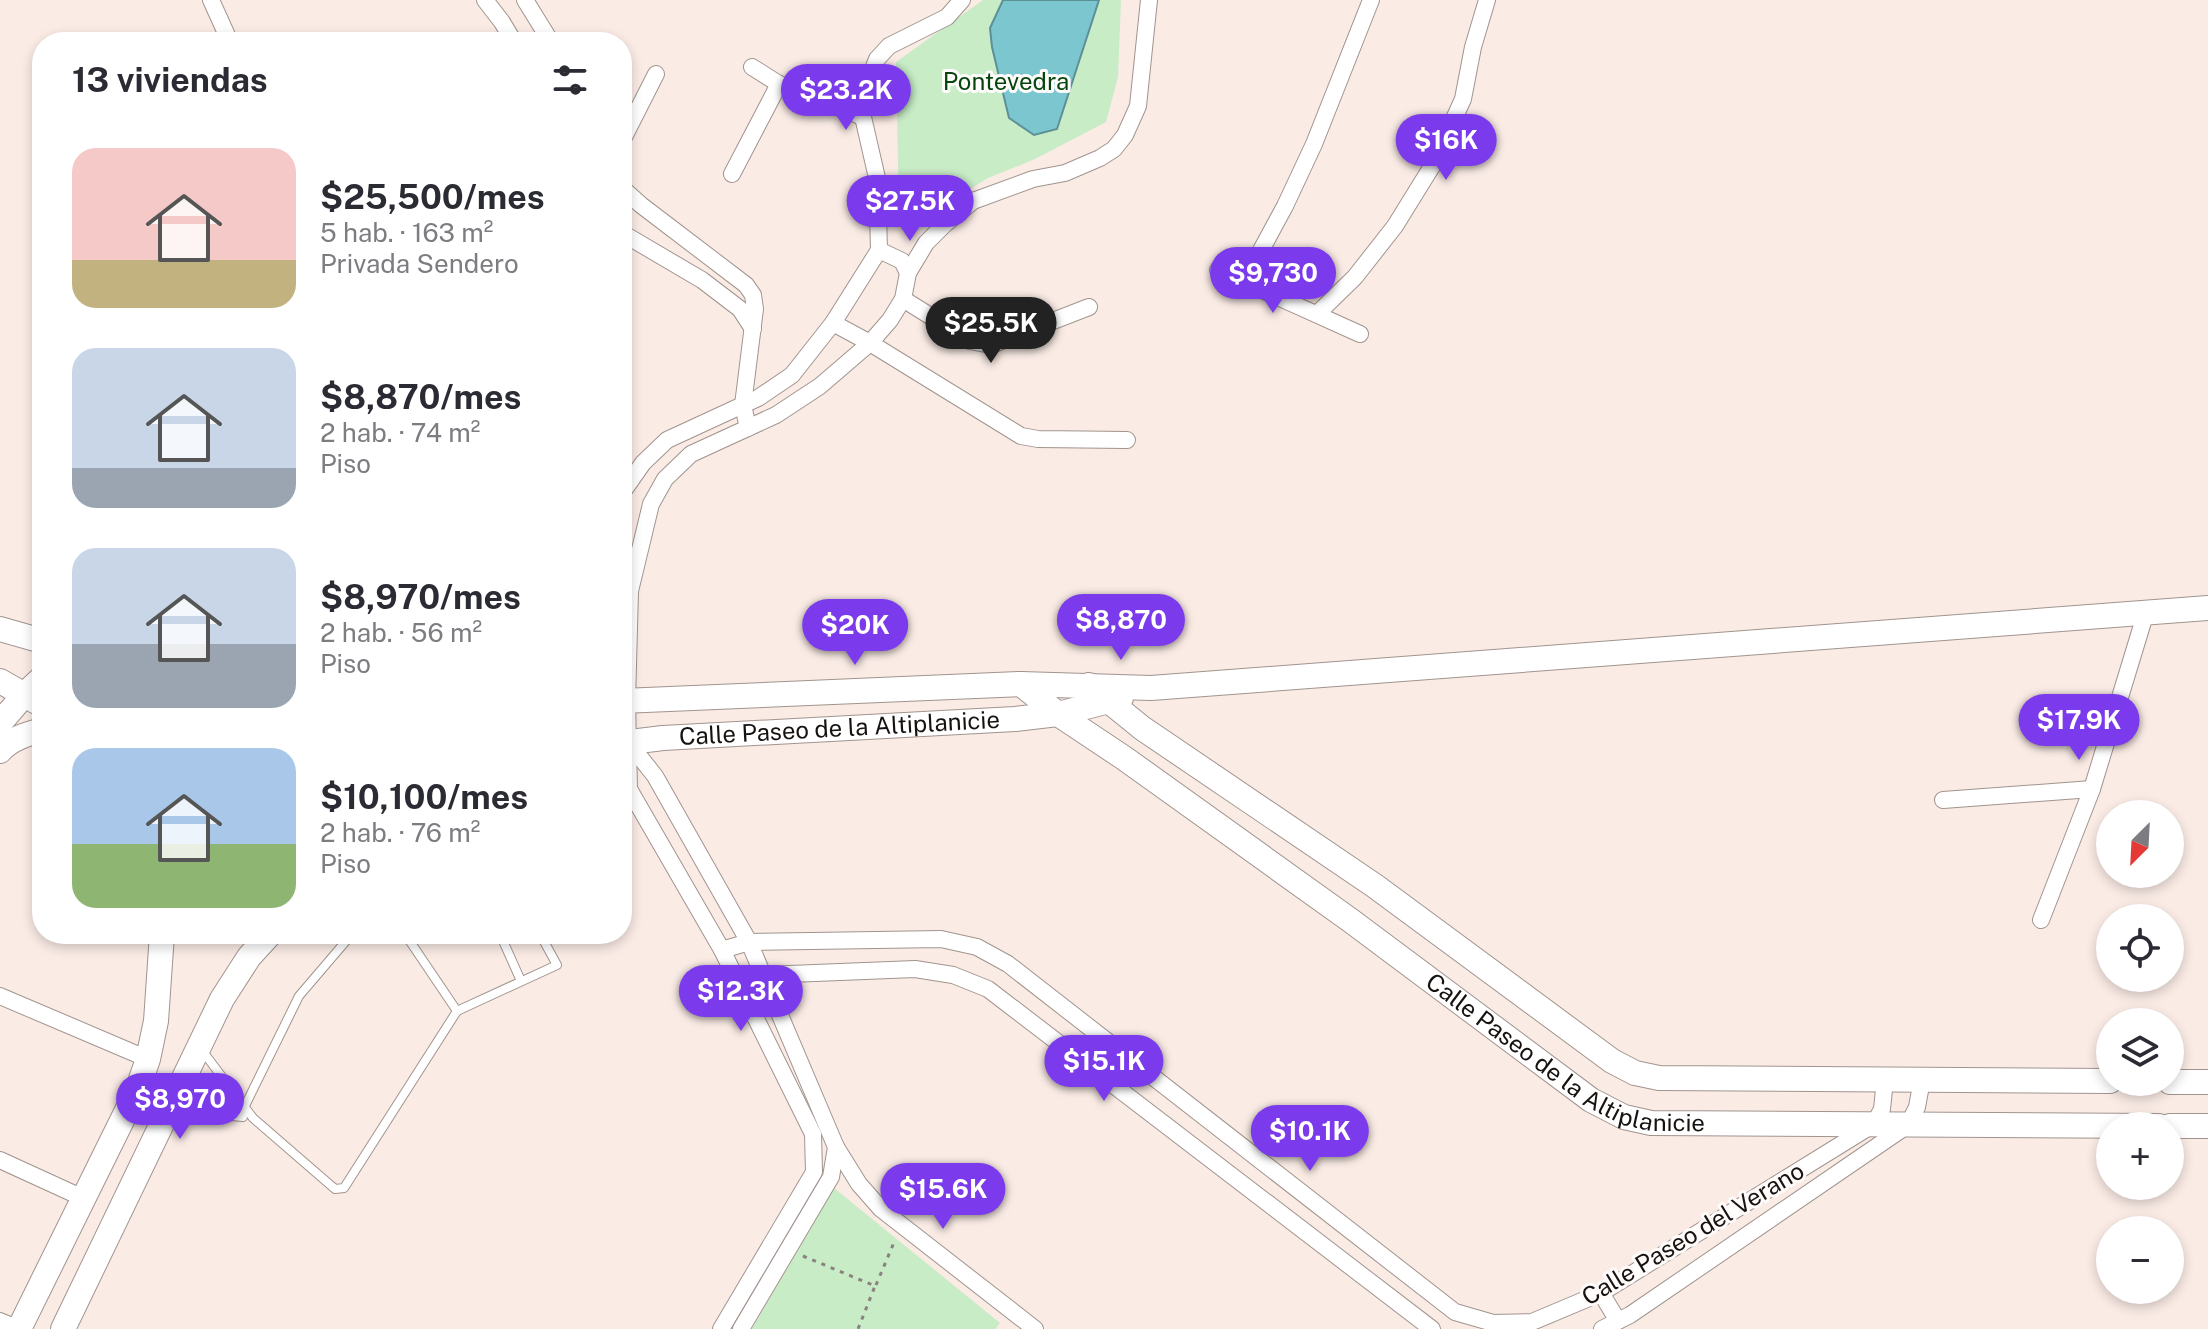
<!DOCTYPE html>
<html lang="es">
<meta charset="utf-8">
<style>
body{margin:0;font-family:"Public Sans",sans-serif;background:#f7f7f7;color:#2b2b33;height:100vh;display:flex;flex-direction:column;font-size:30px;white-space:nowrap}
*{box-sizing:border-box;margin:0}
p{font-size:26px;color:#7c7c81}
.icon{flex:none;width:44px;height:44px;fill:none;stroke:currentColor;stroke-width:2;stroke-linecap:round;stroke-linejoin:round}
.map{position:relative;flex:1;overflow:hidden}
.panel{position:absolute;left:32px;top:32px;width:600px;height:912px;display:flex;flex-direction:column;background:#fff;border-radius:32px;box-shadow:0 4px 12px #0003}
.panel>*{flex:none}
.needle{width:52px;rotate:204deg}
.controls{position:absolute;left:2096px;top:800px;display:grid;gap:16px}
.controls a{display:grid;place-items:center;width:88px;height:88px;border-radius:50%;background:#fff;box-shadow:0 4px 12px #0003;font-size:40px}
.price{position:absolute;translate:-50% -68px;padding:0 18px;border-radius:28px;background:#7c3aed;color:#fff;font-size:26px;line-height:52px;filter:drop-shadow(0 2px 4px #0008)}
.price::after{content:'';position:absolute;left:50%;top:48px;width:24px;height:18px;margin-left:-12px;background:inherit;clip-path:polygon(0 0,100% 0,50% 100%)}
.price.selected{background:#222;color:#fff}
ul{padding:0;list-style:none}
li{display:flex;align-items:center;gap:24px;height:200px;padding:0 40px}
li span{display:grid;place-items:center;flex:none;width:224px;height:160px;border-radius:24px;color:#555}
li>.icon{margin-inline-start:auto}
span .icon{width:96px;height:96px;fill:#fffc;stroke-width:1}
li b{font-size:34px}
h2{display:flex;justify-content:space-between;align-items:center;height:96px;padding:0 40px;font-size:34px}
.map>svg:first-child{display:block}
</style>
<div class="map">
<svg width="2208" height="1329" viewBox="0 0 2208 1329">
<rect width="100%" height="100%" fill="#faebe5"/>
<!-- green -->
<g fill="#c7ecc6">
<path d="M983 0H1121L1118 77 1106 122 1035 159 988 178 915 223 899 214 896 62Z"/>
<path d="M834 1188 1000 1323 995 1329H752Z"/>
</g>
<!-- water -->
<path fill="#7cc6d0" stroke="#5d9096" stroke-width="2" d="M1003 0H1099L1057 129 1034 135 1009 118 992 47 990 28Z"/>
<g fill="none" stroke-linecap="round" stroke-linejoin="round">
<defs>
<g id="lane">
<path d="M500 934 521 981"/>
<path d="M457 1011 557 965 540 934"/>
<path d="M201 1049 253 1118 335 1189 344 1188 457 1011 405 934"/>
<path d="M173 1111 243 1117"/>
<path d="M240 1116 299 996 352 934"/>
</g>
<g id="street">
<path d="M211 0 230 42"/>
<path d="M485 0 502 22 514 42"/>
<path d="M525 0 551 42"/>
<path d="M752 67 779 84 863 117"/>
<path d="M622 141 656 74"/>
<path d="M732 174 779 84"/>
<path d="M622 188 641 205 746 285 753 295 755 309 743 405 748 428"/>
<path d="M622 233 702 280 740 309 753 329"/>
<path d="M879 250 902 261 908 273"/>
<path d="M1218 270 1360 334"/>
<path d="M1245 280 1285 206 1314 144 1371 0"/>
<path d="M903 299 970 341 991 345 1089 307"/>
<path d="M1317 314 1355 277 1395 226 1434 163 1463 99 1473 47 1487 0"/>
<path d="M833 323 870 343 1021 436 1038 439 1127 440"/>
<path d="M622 493 643 463 667 440 758 398 792 375 833 323 879 250 877 178 863 117 869 80 877 59 889 46 947 17 962 0"/>
<path d="M622 559 629 585"/>
<path d="M628 742 655 776 749 942 836 1147 831 1177 741 1329"/>
<path d="M1943 800 2092 789"/>
<path d="M2041 920 2092 789 2146 612"/>
<path d="M722 950 749 942 941 939 977 947 1008 964 1455 1312 1493 1323 1532 1322 1601 1293 1874 1124 1882 1109 1885 1080"/>
<path d="M738 982 765 975 915 969 953 975 988 989 1432 1329"/>
<path d="M0 996 148 1059"/>
<path d="M836 1147 859 1184 881 1209 1035 1329"/>
<path d="M0 1160 83 1198"/>
<path d="M1601 1293 1618 1321"/>
<path d="M0 1321 19 1329"/>
<path d="M721 1329 814 1172 813 1134 722 950 629 789 627 701 630 591 651 504 665 479 691 454 776 415 820 386 870 343 890 320 903 299 908 273 926 243 945 224 973 201 1033 179 1065 173 1100 158 1114 149 1125 135 1138 106 1149 0"/>
<path d="M1602 1329 1630 1315 1908 1125 1917 1107 1922 1080"/>
</g>
<g id="secondary">
<path d="M0 629 42 641"/>
<path d="M0 681 42 705"/>
<path id="s1" d="M1021 684 1058 714 1124 758 1350 920 1591 1100 1624 1117 1651 1123 2159 1126"/>
<path d="M1089 685 1142 728 1375 886 1612 1061 1635 1073 1659 1078 2110 1081"/>
<path d="M622 701 1021 684 1151 688 2208 608"/>
<path d="M0 723 25 694 42 678"/>
<path id="s2" d="M622 743 663 738 1015 719 1058 714 1121 698"/>
<path d="M0 751C10 739 27 734 42 730"/>
<path d="M2170 1082H2208"/>
<path d="M2170 1126H2208"/>
<path d="M19 1329 138 1088 148 1059 156 1021 162 934"/>
<path d="M63 1329 222 999 249 957 270 934"/>
</g>
</defs>
<!-- lane casing -->
<use href="#lane" stroke="#a1948e" stroke-width="10"/>
<!-- street casing -->
<use href="#street" stroke="#a1948e" stroke-width="18"/>
<!-- secondary casing -->
<use href="#secondary" stroke="#a1948e" stroke-width="26"/>
<!-- path -->
<g stroke="#8b817d" stroke-width="3" stroke-dasharray="4 6" stroke-linecap="butt">
<path d="M803 1256 875 1286 858 1329"/>
<path d="M876 1285 895 1240"/>
</g>
<!-- lane -->
<use href="#lane" stroke="#fff" stroke-width="8"/>
<!-- street -->
<use href="#street" stroke="#fff" stroke-width="16"/>
<!-- secondary -->
<use href="#secondary" stroke="#fff" stroke-width="24"/>
</g>
<g text-anchor="middle" stroke-width="6" stroke-linejoin="round" paint-order="stroke">
<!-- park labels -->
<g font-size="24" fill="#06460e" stroke="#fefbfa">
<text x="1006" y="90">Pontevedra</text>
</g>
<!-- street labels -->
<g font-size="24" fill="#161210" stroke="#fefbfa">
<text dy="8" stroke="none"><textPath href="#s2" startOffset="218">Calle Paseo de la Altiplanicie</textPath></text>
<text dy="8" stroke="none"><textPath href="#s1" startOffset="664">Calle Paseo de la Altiplanicie</textPath></text>
<text transform="translate(1693 1234) rotate(-31)" y="8">Calle Paseo del Verano</text>
</g>
</g>
</svg>
<div class="controls">
<a><svg class="needle" viewBox="-14 -14 28 28"><path d="M0-13l5 13h-10z" fill="#e53935"/><path d="M0 13l5-13h-10z" fill="#7c7c81"/></svg></a>
<a><svg class="icon" aria-label="locate" viewBox="0 0 24 24"><circle cx="12" cy="12" r="6"/><path d="M12 2v4M12 18v4M2 12h4M18 12h4"/></svg></a>
<a><svg class="icon" aria-label="layers" viewBox="0 0 24 24"><path d="M12 4l9 5-9 5-9-5zM3 14l9 5 9-5"/></svg></a>
<a>+</a>
<a>−</a>
</div>
<b class="price" style="left:846px;top:132px">$23.2K</b>
<b class="price" style="left:1446px;top:182px">$16K</b>
<b class="price" style="left:910px;top:243px">$27.5K</b>
<b class="price" style="left:1273px;top:315px">$9,730</b>
<b class="price selected" style="left:991px;top:365px">$25.5K</b>
<b class="price" style="left:1121px;top:662px">$8,870</b>
<b class="price" style="left:855px;top:667px">$20K</b>
<b class="price" style="left:2079px;top:762px">$17.9K</b>
<b class="price" style="left:741px;top:1033px">$12.3K</b>
<b class="price" style="left:1104px;top:1103px">$15.1K</b>
<b class="price" style="left:180px;top:1141px">$8,970</b>
<b class="price" style="left:1310px;top:1173px">$10.1K</b>
<b class="price" style="left:943px;top:1231px">$15.6K</b>
<section class="panel">
<h2>13 viviendas<svg class="icon" aria-label="filters" viewBox="0 0 24 24"><path d="M4 7h16M4 17h16"/><circle cx="9" cy="7" r="2"/><circle cx="15" cy="17" r="2"/></svg></h2>
<ul>
<li><span style="background:linear-gradient(#f6c9c9 70%,#c2b280 0)"><svg class="icon" aria-label="home" viewBox="0 0 24 24"><path d="M3 11l9-7 9 7M6 9v11h12V9"/></svg></span><div><b>$25,500/mes</b><p>5 hab. · 163 m²</p><p>Privada Sendero</p></div></li>
<li><span style="background:linear-gradient(#c9d6e8 75%,#9aa5b1 0)"><svg class="icon" aria-label="home" viewBox="0 0 24 24"><path d="M3 11l9-7 9 7M6 9v11h12V9"/></svg></span><div><b>$8,870/mes</b><p>2 hab. · 74 m²</p><p>Piso</p></div></li>
<li><span style="background:linear-gradient(#c9d6e8 60%,#9aa5b1 0)"><svg class="icon" aria-label="home" viewBox="0 0 24 24"><path d="M3 11l9-7 9 7M6 9v11h12V9"/></svg></span><div><b>$8,970/mes</b><p>2 hab. · 56 m²</p><p>Piso</p></div></li>
<li><span style="background:linear-gradient(#a9c7e8 60%,#8fb573 0)"><svg class="icon" aria-label="home" viewBox="0 0 24 24"><path d="M3 11l9-7 9 7M6 9v11h12V9"/></svg></span><div><b>$10,100/mes</b><p>2 hab. · 76 m²</p><p>Piso</p></div></li>
</ul>
</section>
</div>
